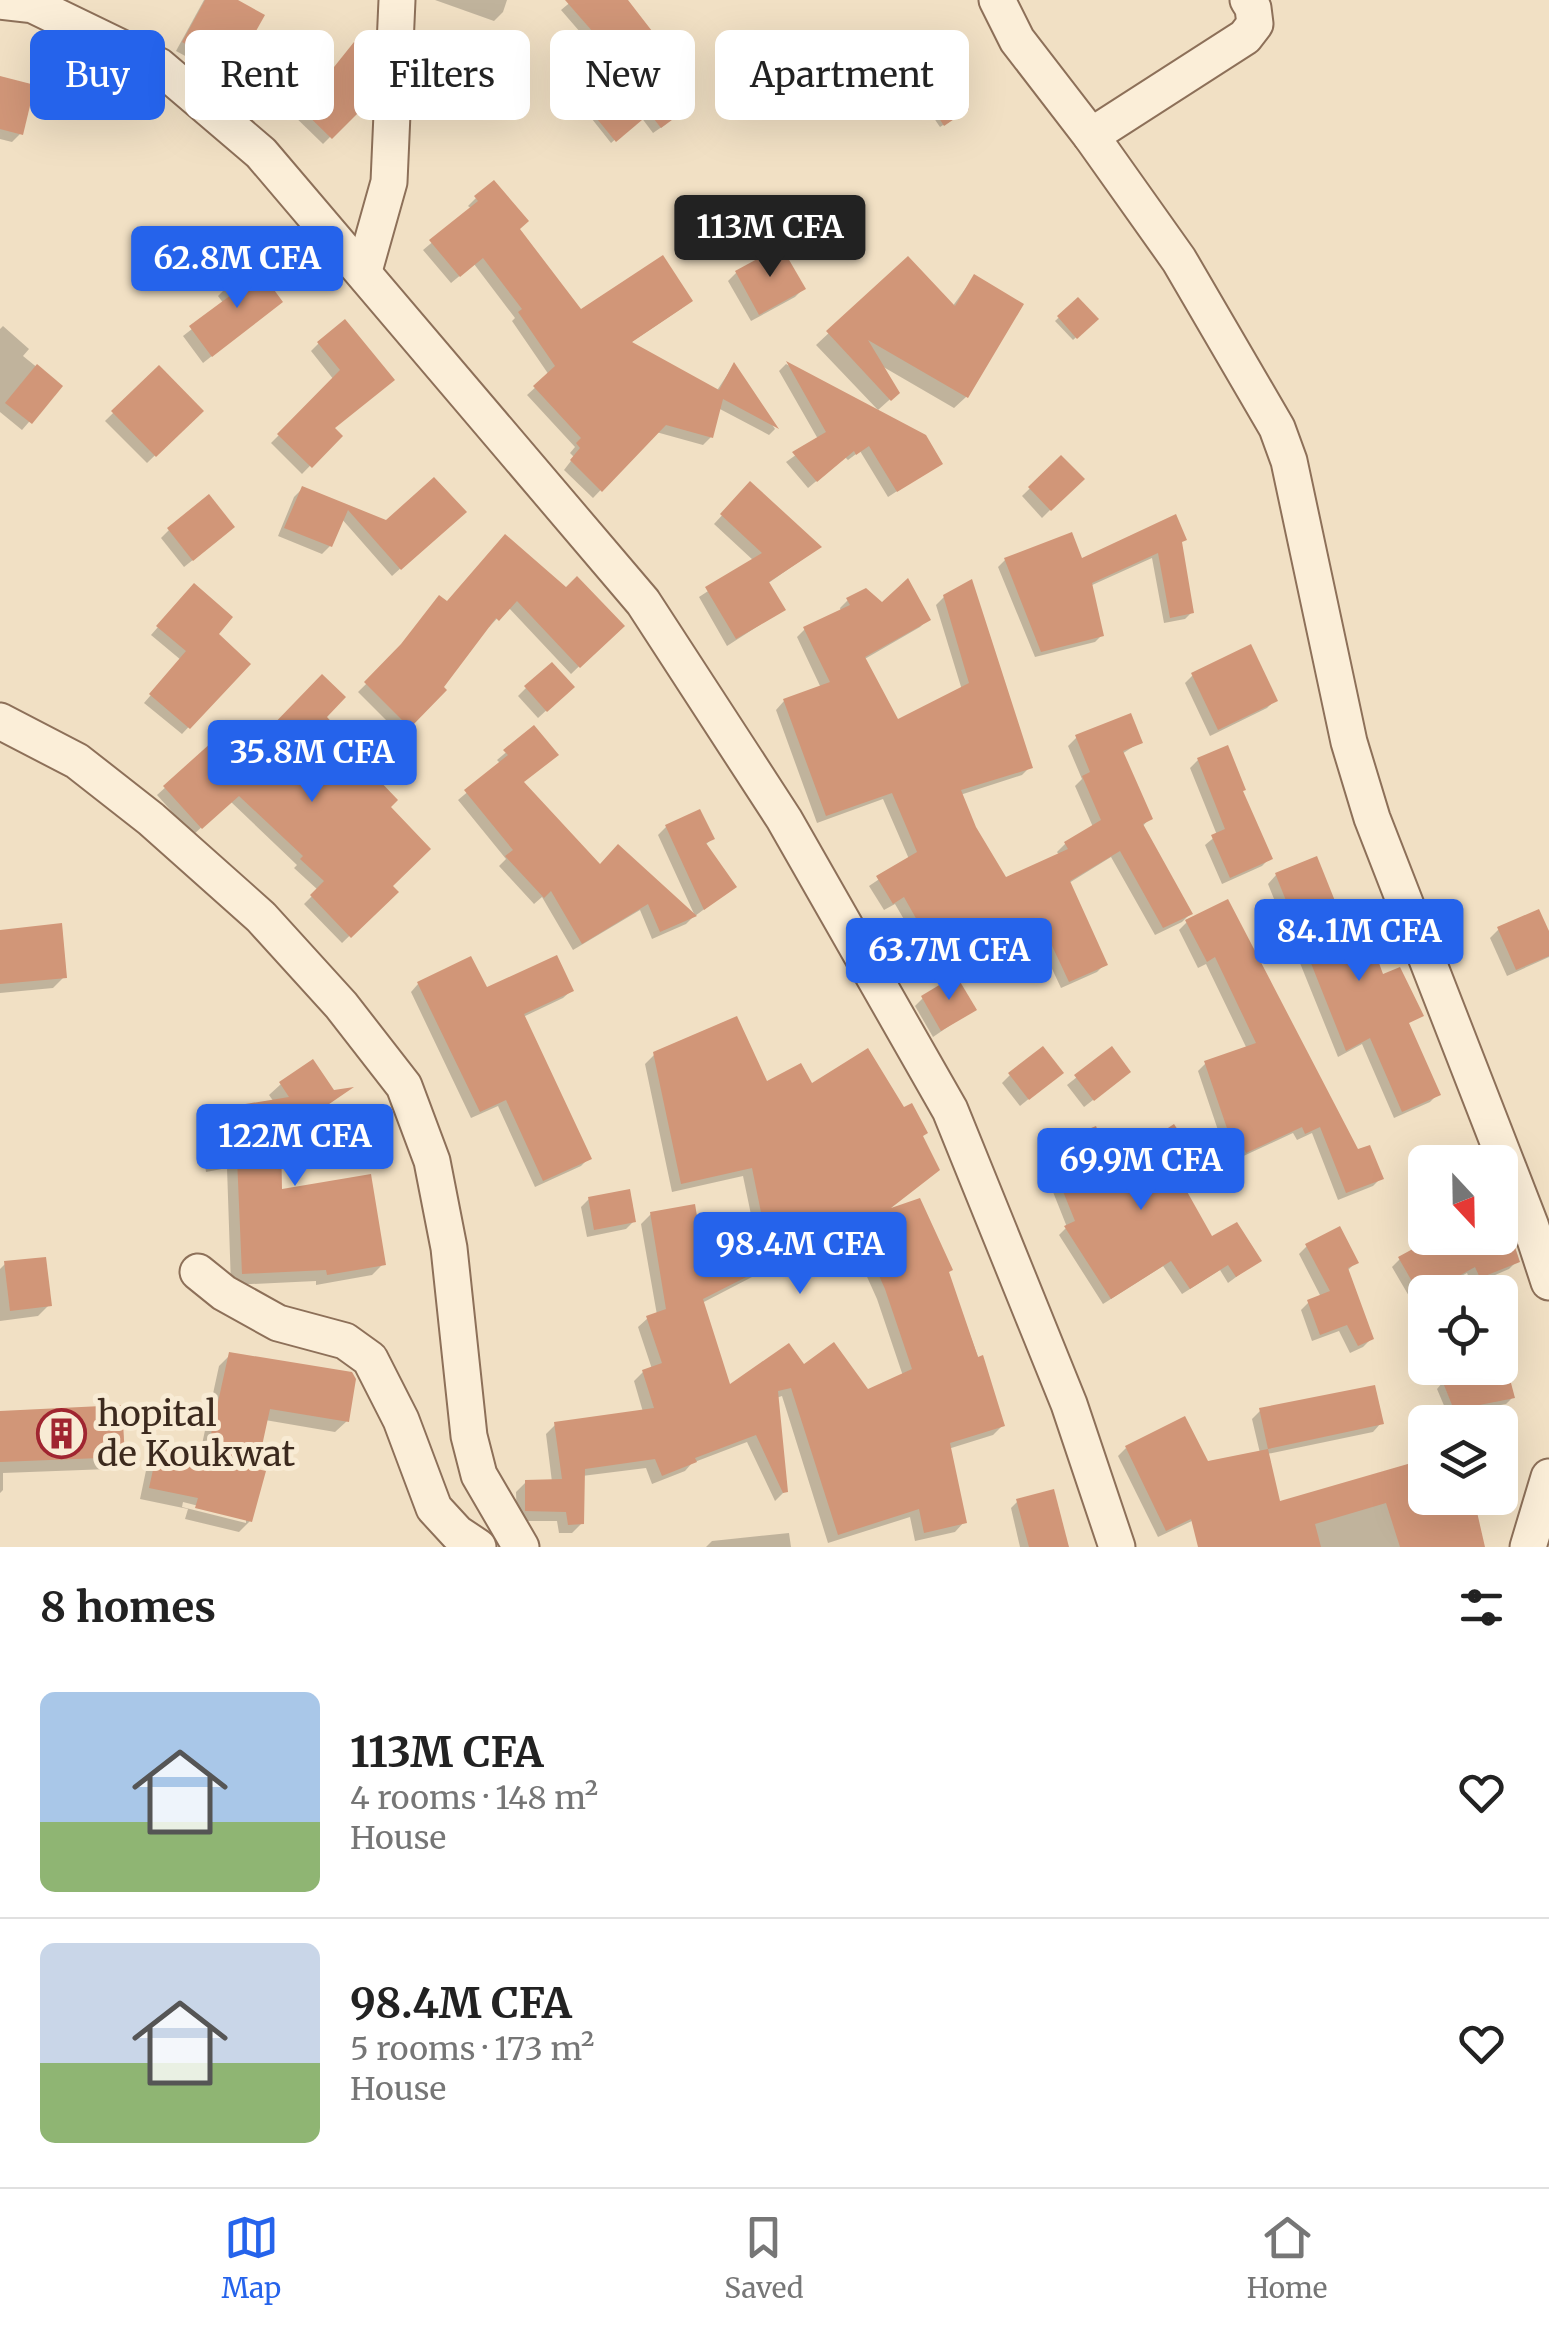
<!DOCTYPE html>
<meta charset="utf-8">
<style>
body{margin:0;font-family:Merriweather,serif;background:#f6f6f6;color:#222;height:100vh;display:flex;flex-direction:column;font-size:38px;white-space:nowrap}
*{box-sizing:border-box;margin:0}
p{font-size:32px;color:#767676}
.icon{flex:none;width:55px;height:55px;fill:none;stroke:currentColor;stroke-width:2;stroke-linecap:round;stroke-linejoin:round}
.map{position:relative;height:1547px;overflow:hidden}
.side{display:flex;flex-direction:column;background:#fff;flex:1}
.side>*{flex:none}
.top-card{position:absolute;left:30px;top:30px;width:1000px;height:90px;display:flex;gap:20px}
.needle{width:65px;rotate:158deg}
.fabs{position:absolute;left:1408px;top:1145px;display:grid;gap:20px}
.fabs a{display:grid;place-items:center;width:110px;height:110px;border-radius:15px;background:#fff;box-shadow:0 10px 40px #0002;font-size:50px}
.price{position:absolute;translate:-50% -85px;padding:0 22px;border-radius:10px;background:#2563eb;color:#fff;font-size:32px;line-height:65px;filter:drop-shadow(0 2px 5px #0008)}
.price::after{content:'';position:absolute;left:50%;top:60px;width:30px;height:22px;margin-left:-15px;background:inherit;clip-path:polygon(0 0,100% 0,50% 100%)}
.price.selected{background:#222;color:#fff}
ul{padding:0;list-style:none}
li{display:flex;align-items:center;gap:30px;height:250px;padding:0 40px}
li+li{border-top:2px solid #e0e0e0}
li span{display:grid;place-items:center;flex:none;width:280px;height:200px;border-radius:15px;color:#555}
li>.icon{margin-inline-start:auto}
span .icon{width:120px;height:120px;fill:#fffc;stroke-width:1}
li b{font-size:42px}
h2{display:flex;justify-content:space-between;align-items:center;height:120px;padding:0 40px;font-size:42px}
.chip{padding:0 35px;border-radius:15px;background:#fff;box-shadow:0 10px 40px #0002;font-size:35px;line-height:90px}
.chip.selected{background:#2563eb;color:#fff}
.tabs{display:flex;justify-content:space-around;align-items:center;height:140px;border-top:2px solid #e0e0e0;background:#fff;font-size:28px;color:#767676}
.tabs a{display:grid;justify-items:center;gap:5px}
.tabs .selected{color:#2563eb}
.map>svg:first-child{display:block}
</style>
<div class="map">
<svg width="1549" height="1547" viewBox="0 0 1549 1547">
<rect width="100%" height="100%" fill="#f1e0c4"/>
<!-- shadow -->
<g fill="#0003" fill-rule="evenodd">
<path d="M204 0H232V68L224 77 176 51Z"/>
<path d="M435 0H507L503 12 494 21Z"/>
<path d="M573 0H598L666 124 653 133 641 117 611 143 592 119 622 93 584 43 587 40 561 10Z"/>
<path d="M329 66 365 102 323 144 287 109Z"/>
<path d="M0 79 20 134 12 142 0 139Z"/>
<path d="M950 86 963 112 940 127 925 105Z"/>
<path d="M476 198 517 230 581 312 682 308 630 343 716 392 733 366 775 429 769 435 718 408 711 437 703 445 656 432 593 498 564 470 574 457 570 453 575 447 527 395 549 375 512 321 515 318 474 264 451 283 423 250 472 209 468 206Z"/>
<path d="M780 249 803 289 795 297 751 321 728 281 736 273Z"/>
<path d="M908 259 952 307 974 277 966 397 954 408 880 365 897 393 878 410 816 345Z"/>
<path d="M226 288 271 309 203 363 183 336 224 304 218 296Z"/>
<path d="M1078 300 1096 319 1073 340 1055 321Z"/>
<path d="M3 326 29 349 23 356 60 386 22 430 0 412V329Z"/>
<path d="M319 343 392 380 332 429 339 436 302 474 271 443 334 380 311 351Z"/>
<path d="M786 364 924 437 940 463 888 497 860 451 848 460 845 457 808 488 786 462 818 439 779 371Z"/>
<path d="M159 368 201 411 147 463 105 421Z"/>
<path d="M1061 458 1081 479 1042 518 1022 496Z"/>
<path d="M750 485 810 554 767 584 783 610 727 646 699 597 754 561 714 524Z"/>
<path d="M302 489 386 523 463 512 392 576 341 518 330 546 322 554 278 536 294 497Z"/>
<path d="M169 530 224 535 184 567 161 538Z"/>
<path d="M1180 544 1192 612 1185 619 1164 623 1152 558 1090 586 1101 636 1095 642 1035 657 998 567 1005 560 1080 561Z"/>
<path d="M566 590 621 626 571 674 508 607 489 627 487 626 441 688 444 690 400 734 358 692 447 604Z"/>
<path d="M187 594 215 634 248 664 182 734 144 703 181 660 151 635Z"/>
<path d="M944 597 1030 767 1022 775 960 795 974 828 1005 880 1060 856 1057 852 1065 844 1093 827 1075 786 1082 779 1068 746 1077 737 1140 742 1122 754 1150 818 1142 827 1190 914 1182 922 1155 935 1111 857 1069 883 1105 964 1097 972 1061 988 1032 926 937 976 895 904 884 910 869 886 909 859 883 799 817 823 776 710 784 701 821 688 797 637 805 629 841 612 840 608 848 600 928 619 920 627 863 660 897 723 962 690 936 605Z"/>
<path d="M1193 675 1275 700 1267 708 1210 736 1185 683Z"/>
<path d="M526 688 563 695 538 718 518 696Z"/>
<path d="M324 717 387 808 389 886 395 892 342 943 304 904 318 890 294 868 297 865 230 801 193 835 157 795 222 736 243 759Z"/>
<path d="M534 729 522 783 599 868 694 916 686 924 652 939 640 910 573 950 542 897 534 904 499 866 506 859 458 800 501 764 497 760Z"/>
<path d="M1198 760 1270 858 1262 866 1222 884 1205 845 1217 835 1190 768Z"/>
<path d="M699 812 712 839 705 845 734 887 695 916 658 835 666 827Z"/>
<path d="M1316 859 1342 924 1407 1024 1438 1094 1430 1102 1394 1118 1362 1044 1338 1057 1268 884 1276 875Z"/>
<path d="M1227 902 1357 1152 1381 1178 1373 1186 1338 1200 1312 1133 1297 1140 1293 1133 1237 1159 1228 1139 1222 1142 1198 1071 1206 1063 1247 1049 1206 964 1198 968 1179 930 1187 922Z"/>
<path d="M1498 930 1549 937V957L1507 976 1490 938Z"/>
<path d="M0 933 64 977 53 988 0 993Z"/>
<path d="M418 984 486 991H571L563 998 523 1017 589 1158 581 1166 535 1187 498 1106 471 1118 411 992Z"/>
<path d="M923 998 974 1009 933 1037 915 1006Z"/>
<path d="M1111 1050 1120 1079 1084 1107 1067 1085Z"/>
<path d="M655 1054 765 1084 811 1086 921 1137 885 1212 947 1272 1003 1425 993 1435 948 1449 964 1522 955 1532 915 1541 910 1517 828 1543 782 1396 776 1398 785 1491 775 1501 747 1442 692 1463 685 1471 652 1484 646 1468 582 1476V1523L572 1533H559L557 1521H517L516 1492 526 1482H552L546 1434 556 1424 643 1412 634 1381 643 1372 652 1369 638 1327 648 1318 657 1315 641 1224 651 1214 702 1262 755 1234 743 1176 672 1192 645 1064ZM854 1248 877 1299 903 1376 868 1392 803 1368 729 1388 702 1303 800 1252 802 1261Z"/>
<path d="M1010 1075 1052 1080 1020 1106 1002 1083Z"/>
<path d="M281 1084 333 1092 347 1090 278 1139 280 1192 383 1264 372 1275 316 1285V1281L231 1285 227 1168 206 1172 199 1123 210 1112 274 1102 269 1095Z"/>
<path d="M1046 1149 1111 1169 1186 1166 1174 1174 1211 1239 1259 1260 1228 1283 1220 1270 1182 1294 1163 1266 1103 1304 1059 1235 1067 1227 1039 1157Z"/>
<path d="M589 1199 634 1221 626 1229 587 1237 581 1207Z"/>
<path d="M1501 1215 1517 1261 1509 1269 1472 1285 1467 1273 1432 1292H1425V1297L1413 1303 1392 1267 1400 1259 1446 1238H1500Z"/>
<path d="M1307 1246 1356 1262 1346 1272 1371 1339 1363 1347 1350 1353 1339 1331 1312 1341 1301 1310 1309 1302 1321 1297 1299 1254Z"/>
<path d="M5 1264 49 1305 38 1316 0 1321V1269Z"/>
<path d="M230 1355 347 1421 335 1432 265 1420 254 1471 250 1521 239 1532 185 1519 188 1509 140 1499 148 1461 159 1449 199 1458 219 1366ZM183 1502 246 1518V1523L182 1507Z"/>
<path d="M1501 1358 1512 1398 1506 1404 1448 1415 1437 1389 1443 1382 1479 1368H1500Z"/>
<path d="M1260 1411 1381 1423 1373 1432 1267 1454 1278 1504 1425 1468V1498H1438L1443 1508 1480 1547H1238L1260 1453 1252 1419Z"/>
<path d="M0 1413 122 1456 109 1469 3 1473V1490L0 1493Z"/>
<path d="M1126 1448 1194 1520 1158 1537 1118 1456Z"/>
<path d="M1018 1501 1066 1547H1020L1011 1508Z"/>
<path d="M789 1533 791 1547H706L712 1541Z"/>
</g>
<!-- building -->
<g fill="#d19678" fill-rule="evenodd">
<path d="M205 0H238L265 15 234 70 182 42Z"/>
<path d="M565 0H628L662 44 641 60 676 117 661 128 589 35 593 32Z"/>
<path d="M354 42 373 58 372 74 358 92 369 102 332 139 292 100 329 63 334 67Z"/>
<path d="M0 76 35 85 23 135 0 129Z"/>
<path d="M951 83 969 109 944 126 927 99Z"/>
<path d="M620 92 642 120 616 142 593 114Z"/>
<path d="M494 180 529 221 520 229 581 309 663 255 693 301 632 342 719 390 734 362 779 429 723 399 713 438 666 425 602 492 570 460 580 448 576 443 581 438 533 386 555 366 518 312 522 309 483 258 460 277 429 240 478 201 474 196Z"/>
<path d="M781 246 806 289 759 315 735 271Z"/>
<path d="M908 256 955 306 974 274 1024 304 968 398 868 340 900 393 891 401 826 331Z"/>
<path d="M255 264 283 302 212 357 189 326 231 295 224 286Z"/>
<path d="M1078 297 1099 319 1077 339 1057 316Z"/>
<path d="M345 319 395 380 335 428 343 436 312 468 277 434 340 370 317 342Z"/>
<path d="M786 361 926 435 943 464 897 492 869 446 856 455 854 451 817 482 792 452 826 432Z"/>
<path d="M37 364 63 386 32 424 5 403Z"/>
<path d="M159 365 204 411 156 457 111 411Z"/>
<path d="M1061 455 1085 479 1051 511 1028 487Z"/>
<path d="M434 477 467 512 401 570 348 510 332 547 284 528 302 486 386 520Z"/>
<path d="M750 481 822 547 769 582 786 610 736 639 705 587 762 553 720 514Z"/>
<path d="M209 494 235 527 193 561 167 528Z"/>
<path d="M1176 514 1187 540 1182 542 1194 613 1170 618 1158 553 1092 583 1104 636 1041 652 1004 558 1072 532 1082 558Z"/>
<path d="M505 534 566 587 577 576 625 626 580 668 517 601 499 621 496 618 444 687 447 690 410 728 364 682 401 644 439 595 447 601Z"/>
<path d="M908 578 931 620 865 657 898 719 969 683 943 595 972 579 1033 768 961 790 976 827 1006 877 1068 849 1064 842 1101 820 1082 776 1090 772 1075 735 1131 713 1143 743 1123 751 1153 819 1143 824 1193 914 1163 928 1120 851 1070 881 1108 965 1069 982 1040 920 945 970 904 897 893 904 876 876 917 852 892 793 826 816 783 699 830 682 803 627 850 605 846 598 866 588 882 602Z"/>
<path d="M194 583 233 617 219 634 251 664 190 729 149 694 186 651 156 626Z"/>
<path d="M1251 644 1278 701 1218 730 1191 673Z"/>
<path d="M552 662 575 687 547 712 524 686Z"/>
<path d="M322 674 346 697 327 717 358 751 354 754 398 800 391 807 431 849 393 886 399 892 351 938 310 895 324 881 300 859 303 856 239 796 202 829 163 786 222 733 243 756Z"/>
<path d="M534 725 559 755 524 782 600 864 618 844 697 916 660 932 648 904 582 944 551 891 544 898 505 856 513 850 464 790 508 755 503 750Z"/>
<path d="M1228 745 1246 790 1243 791 1273 859 1230 878 1211 835 1225 829 1197 758Z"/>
<path d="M700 809 715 839 706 843 737 887 704 910 665 825Z"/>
<path d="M1317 856 1343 921 1361 914 1383 974 1400 967 1424 1016 1409 1023 1441 1095 1402 1112 1370 1038 1346 1051 1275 873Z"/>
<path d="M1228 899 1358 1149 1370 1145 1384 1179 1346 1193 1320 1127 1305 1134 1302 1127 1246 1153 1236 1133 1230 1137 1204 1061 1256 1043 1215 957 1207 962 1185 920Z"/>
<path d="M1539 909 1549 931V956L1516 970 1497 927Z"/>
<path d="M62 923 67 978 0 984V930Z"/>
<path d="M557 955 574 991 524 1014 592 1159 543 1181 506 1100 480 1112 417 982 471 956 487 987Z"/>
<path d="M956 975 977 1010 941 1031 921 996Z"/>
<path d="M737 1016 767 1081 801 1063 812 1083 868 1048 904 1107 912 1103 928 1133 923 1136 940 1170 891 1208 920 1198 953 1270 949 1272 978 1357 983 1355 1005 1426 950 1443 967 1523 924 1533 919 1509 838 1535 791 1388 778 1391 788 1492 783 1493 756 1435 695 1458 697 1462 662 1476 655 1459 585 1469 584 1524 568 1525 566 1512 525 1511V1480L562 1479 554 1422 654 1408 642 1370 662 1363 646 1316 666 1309 650 1212 695 1204 704 1258 764 1227 752 1168 681 1184 653 1052ZM863 1240 885 1289 912 1369 868 1389 834 1342 804 1364 789 1343 730 1384 703 1299 809 1245 811 1253Z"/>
<path d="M1043 1046 1064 1073 1029 1100 1008 1073Z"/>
<path d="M1112 1046 1131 1072 1094 1101 1074 1075Z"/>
<path d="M313 1059 334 1090 354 1087 281 1137 282 1189 371 1174 386 1265 327 1275 326 1270 242 1274 237 1158 217 1162 209 1110 289 1097 279 1082Z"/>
<path d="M1174 1124 1197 1159 1176 1172 1212 1236 1237 1222 1262 1261 1236 1277 1228 1265 1190 1289 1171 1261 1111 1299 1064 1226 1075 1221 1045 1147 1096 1126 1112 1165Z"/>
<path d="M630 1189 636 1222 594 1230 588 1197Z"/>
<path d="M1340 1226 1359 1263 1348 1268 1374 1339 1358 1346 1347 1325 1320 1335 1307 1300 1330 1291 1305 1244Z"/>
<path d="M1433 1238H1512L1520 1262 1480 1278 1475 1267 1421 1297 1398 1257Z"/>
<path d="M46 1257 52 1306 10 1311 4 1261Z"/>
<path d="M229 1352 352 1372 356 1379 349 1422 270 1409 257 1469 266 1471 252 1522 195 1508 198 1498 149 1488 158 1447 206 1457Z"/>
<path d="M1472 1368H1507L1515 1398 1454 1410 1442 1380Z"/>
<path d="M1375 1385 1384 1424 1268 1449 1259 1408Z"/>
<path d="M122 1405 125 1457 0 1462V1411Z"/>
<path d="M1185 1416 1208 1461 1268 1449 1280 1501 1425 1459V1510L1474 1499 1485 1547H1400L1386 1503 1315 1524 1321 1547H1198L1191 1519 1166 1531 1125 1446Z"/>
<path d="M1054 1489 1069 1547H1029L1016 1499Z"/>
</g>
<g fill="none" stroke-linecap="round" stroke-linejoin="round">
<defs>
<g id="minor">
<path d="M997 0 1017 40 1091 136 1179 260 1277 428 1289 461 1349 742 1372 818 1530 1224 1549 1282"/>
<path d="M0 1 33 5 159 66 261 153 643 602 784 819 950 1110 1069 1404 1117 1547"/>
<path d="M1091 136 1245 37 1255 24 1253 8 1248 0"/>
<path d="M364 271 389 182 397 0"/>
<path d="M0 721 77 761 151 819 261 917 341 1005 404 1086 432 1161 449 1248 469 1436 479 1475 521 1547"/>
<path d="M198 1272 224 1293 278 1323 345 1341 370 1359 401 1420 434 1508 457 1533 478 1547"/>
<path d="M1528 1547 1549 1477"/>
</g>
</defs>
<!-- minor casing -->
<use href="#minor" stroke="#8d7059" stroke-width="39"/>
<!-- minor -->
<use href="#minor" stroke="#fbeed8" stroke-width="35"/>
</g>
<!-- icons -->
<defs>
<symbol id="building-ring" viewBox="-11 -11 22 22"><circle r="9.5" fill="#f8ebd4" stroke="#a02530" stroke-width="1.5"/><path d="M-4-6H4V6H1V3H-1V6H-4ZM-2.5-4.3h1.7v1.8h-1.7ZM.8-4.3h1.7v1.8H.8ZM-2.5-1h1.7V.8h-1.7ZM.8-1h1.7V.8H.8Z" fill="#a02530"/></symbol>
</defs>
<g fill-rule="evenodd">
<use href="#building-ring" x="34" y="1406" width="55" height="55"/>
</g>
<g text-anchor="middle" stroke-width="10" stroke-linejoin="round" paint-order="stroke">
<!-- poi labels -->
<g font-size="35" fill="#3c2a1e" stroke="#f8ebd4" text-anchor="start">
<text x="97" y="1426">hopital<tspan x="97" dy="40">de Koukwat</tspan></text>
</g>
</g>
</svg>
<div class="fabs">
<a><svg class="needle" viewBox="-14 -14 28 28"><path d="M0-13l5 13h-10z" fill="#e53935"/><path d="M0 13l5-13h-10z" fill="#767676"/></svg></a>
<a><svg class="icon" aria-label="locate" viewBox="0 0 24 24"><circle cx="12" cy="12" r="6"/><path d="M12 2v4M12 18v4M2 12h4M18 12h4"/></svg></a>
<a><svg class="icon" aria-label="layers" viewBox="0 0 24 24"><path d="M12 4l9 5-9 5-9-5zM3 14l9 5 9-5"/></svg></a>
</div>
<b class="price selected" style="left:770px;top:280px">113M CFA</b>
<b class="price" style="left:237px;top:311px">62.8M CFA</b>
<b class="price" style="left:312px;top:805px">35.8M CFA</b>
<b class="price" style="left:1359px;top:984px">84.1M CFA</b>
<b class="price" style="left:949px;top:1003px">63.7M CFA</b>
<b class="price" style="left:295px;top:1189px">122M CFA</b>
<b class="price" style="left:1141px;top:1213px">69.9M CFA</b>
<b class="price" style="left:800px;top:1297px">98.4M CFA</b>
<div class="top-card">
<a class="chip selected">Buy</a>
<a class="chip">Rent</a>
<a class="chip">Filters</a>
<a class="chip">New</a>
<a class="chip">Apartment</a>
</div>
</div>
<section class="side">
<h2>8 homes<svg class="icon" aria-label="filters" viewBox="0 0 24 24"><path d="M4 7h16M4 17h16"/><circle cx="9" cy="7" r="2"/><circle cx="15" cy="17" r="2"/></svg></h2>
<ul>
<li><span style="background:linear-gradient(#a9c7e8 65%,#8fb573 0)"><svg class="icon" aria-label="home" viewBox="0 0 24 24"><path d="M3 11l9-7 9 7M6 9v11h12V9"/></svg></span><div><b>113M CFA</b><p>4 rooms · 148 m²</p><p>House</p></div><svg class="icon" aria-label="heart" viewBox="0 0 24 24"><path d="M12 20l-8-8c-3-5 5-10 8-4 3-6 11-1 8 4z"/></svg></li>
<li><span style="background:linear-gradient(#c9d6e8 60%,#8fb573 0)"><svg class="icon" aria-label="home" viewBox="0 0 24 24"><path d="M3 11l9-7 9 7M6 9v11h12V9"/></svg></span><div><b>98.4M CFA</b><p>5 rooms · 173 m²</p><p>House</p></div><svg class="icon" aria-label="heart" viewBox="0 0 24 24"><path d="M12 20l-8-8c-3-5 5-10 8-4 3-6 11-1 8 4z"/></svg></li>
</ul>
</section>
<nav class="tabs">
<a class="selected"><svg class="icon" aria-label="map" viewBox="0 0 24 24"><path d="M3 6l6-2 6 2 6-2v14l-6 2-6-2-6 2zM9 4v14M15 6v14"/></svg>Map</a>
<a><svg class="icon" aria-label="saved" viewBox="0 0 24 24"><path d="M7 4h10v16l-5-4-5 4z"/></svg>Saved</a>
<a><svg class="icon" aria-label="home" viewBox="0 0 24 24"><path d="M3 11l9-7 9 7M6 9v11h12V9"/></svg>Home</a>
</nav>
